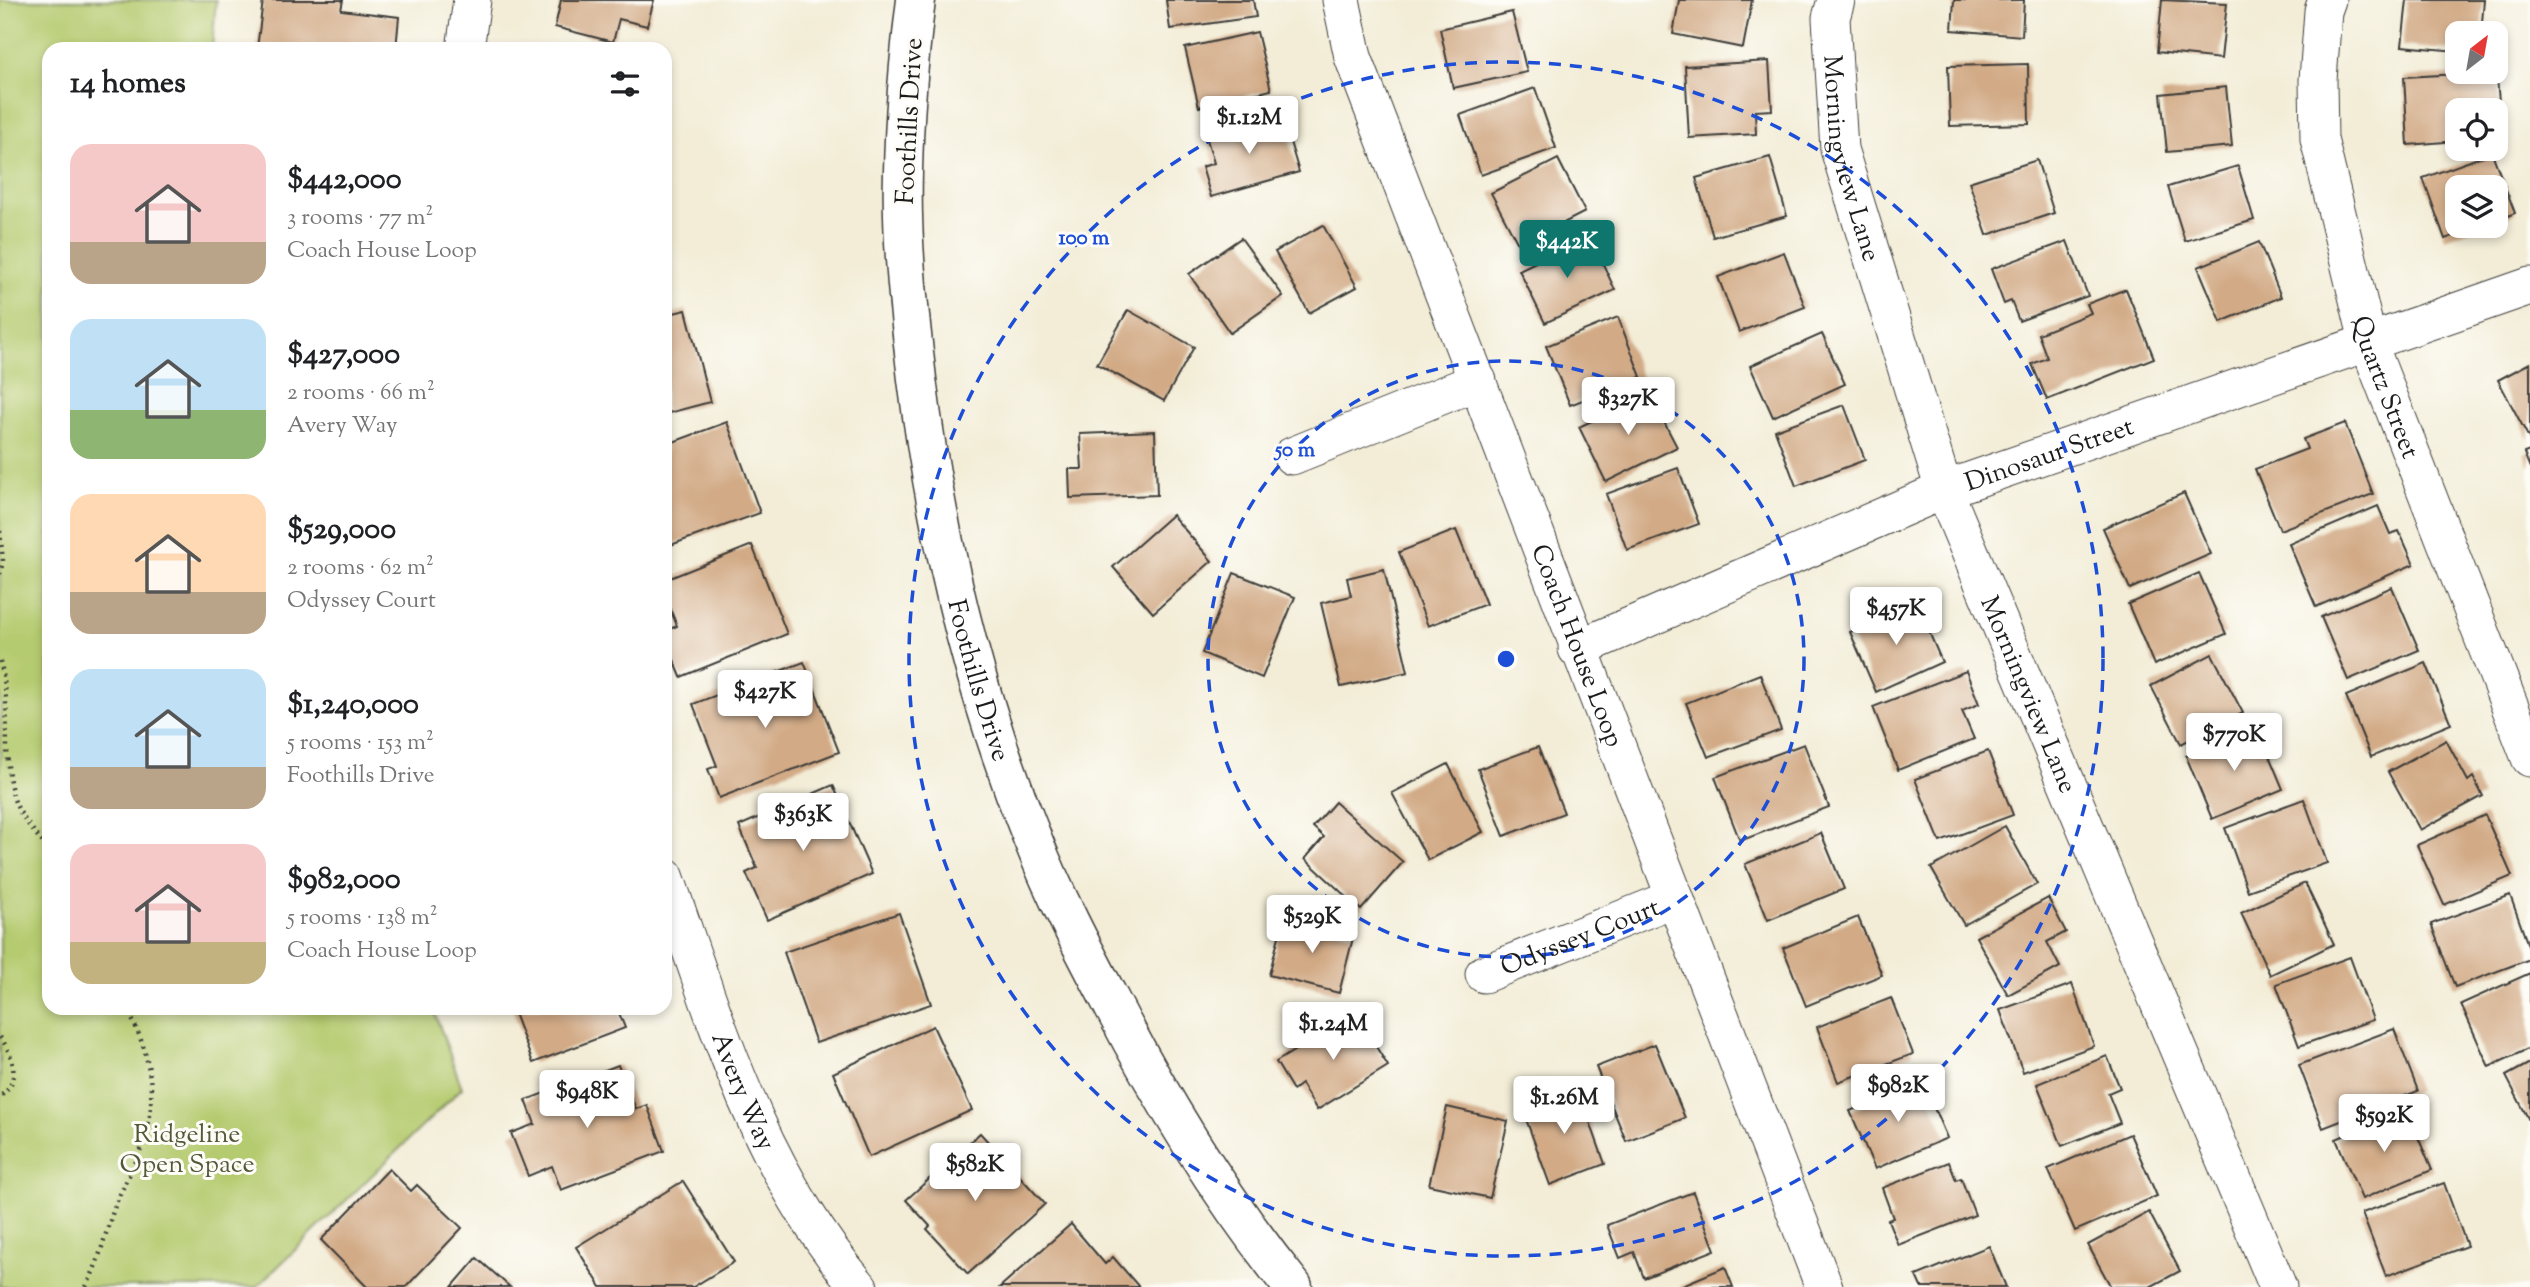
<!DOCTYPE html>
<meta charset="utf-8">
<style>
body{margin:0;font-family:"Sorts Mill Goudy",serif;background:#f6f6f6;color:#202124;height:100vh;display:flex;flex-direction:column;font-size:26px;white-space:nowrap}
*{box-sizing:border-box;margin:0}
p{font-size:23px;color:#757577}
.icon{flex:none;width:38px;height:38px;fill:none;stroke:currentColor;stroke-width:2;stroke-linecap:round;stroke-linejoin:round}
.map{position:relative;flex:1;overflow:hidden}
.details{position:absolute;left:42px;top:42px;width:630px;height:973px;display:flex;flex-direction:column;background:#fff;border-radius:21px;box-shadow:0 4px 10px #0003}
.details>*{flex:none}
.needle{width:46px;rotate:31deg}
.fabs{position:absolute;left:2445px;top:21px;display:grid;gap:14px}
.fabs a{display:grid;place-items:center;width:63px;height:63px;border-radius:14px;background:#fff;box-shadow:0 4px 10px #0003;font-size:35px}
.price{position:absolute;translate:-50% -60px;padding:0 16px;border-radius:7px;background:#fff;color:#222;font-size:23px;line-height:46px;filter:drop-shadow(0 2px 4px #0008)}
.price::after{content:'';position:absolute;left:50%;top:42px;width:21px;height:16px;margin-left:-10px;background:inherit;clip-path:polygon(0 0,100% 0,50% 100%)}
.price.current{background:#0f766e;color:#fff}
ul{padding:0;list-style:none}
li{display:flex;align-items:center;gap:21px;height:175px;padding:0 28px}
li span{display:grid;place-items:center;flex:none;width:196px;height:140px;border-radius:21px;color:#555}
li>.icon{margin-inline-start:auto}
span .icon{width:84px;height:84px;fill:#fffc;stroke-width:1}
li b{font-size:30px}
h2{display:flex;justify-content:space-between;align-items:center;height:84px;padding:0 28px;font-size:30px}
.map>svg:first-child{display:block}
</style>
<div class="map">
<svg width="2530" height="1287" viewBox="0 0 2530 1287">
<rect width="100%" height="100%" fill="#fdfcf7"/>
<filter id="ink" filterUnits="userSpaceOnUse"><feTurbulence type="fractalNoise" baseFrequency=".0143" numOctaves="2"/><feDisplacementMap in="SourceGraphic" scale="14" xChannelSelector="R" yChannelSelector="G"/><feConvolveMatrix kernelMatrix="1 2 1 2 8 2 1 2 1" color-interpolation-filters="sRGB"/></filter>
<filter id="wash" filterUnits="userSpaceOnUse"><feTurbulence type="fractalNoise" baseFrequency=".00686" numOctaves="4" result="noise"/><feDisplacementMap in="SourceGraphic" scale="28" xChannelSelector="R" yChannelSelector="G"/><feGaussianBlur stdDeviation="1.57" result="paint"/><feColorMatrix in="noise" values="0 0 0 0 0 0 0 0 0 0 0 0 0 0 0 0 0 1.4 0 .05"/><feComposite in="paint" operator="in"/></filter>
<g filter="url(#wash)">
<rect width="100%" height="100%" fill="#f3edd7"/>
<!-- green -->
<path fill="#b5cb6f" stroke="#687446" stroke-width="2" d="M0 0H216L212 49H49V1008H433L462 1088 257 1287H0Z"/>
<g id="blocks">
<!-- building -->
<g fill="#d2aa86">
<path d="M263 0H343L341 10 399 17 396 49H257Z"/>
<path d="M561 0H654L647 26 619 19 613 42 555 27Z"/>
<path d="M1166 0H1253L1256 17 1170 29Z"/>
<path d="M1679 0H1752L1743 48 1673 34Z"/>
<path d="M1954 0H2024L2022 36 1952 30Z"/>
<path d="M2162 0 2227 3 2221 59 2157 52Z"/>
<path d="M2407 0H2484L2481 33H2457V51L2402 46Z"/>
<path d="M1512 12 1527 72 1453 88 1440 29Z"/>
<path d="M1257 32 1271 90 1199 107 1185 48Z"/>
<path d="M1769 61 1772 110 1755 111 1756 134 1689 138 1685 66Z"/>
<path d="M2028 64 2029 124 1950 126 1948 66Z"/>
<path d="M2496 66 2502 138 2496 139V110H2457V141L2408 145 2404 77 2496 72Z"/>
<path d="M2226 87 2232 146 2167 152 2161 94Z"/>
<path d="M1535 88 1556 148 1481 175 1460 115Z"/>
<path d="M1282 115 1299 172 1211 197 1202 167 1214 163 1206 136Z"/>
<path d="M2492 153 2515 213 2496 221V187H2457V226H2481L2445 239 2423 178Z"/>
<path d="M1770 157 1787 216 1713 237 1696 178Z"/>
<path d="M1558 159 1585 212 1519 246 1491 193Z"/>
<path d="M2037 160 2054 213 1987 235 1969 182Z"/>
<path d="M2238 166 2254 220 2185 241 2168 187Z"/>
<path d="M1323 225 1357 287 1309 313 1275 252Z"/>
<path d="M1590 236 1615 290 1545 323 1519 270Z"/>
<path d="M1241 238 1283 296 1230 333 1189 274Z"/>
<path d="M2067 241 2088 296 2019 321 2011 301 2004 304 1991 269Z"/>
<path d="M2259 242 2281 297 2221 322 2198 267Z"/>
<path d="M1784 252 1805 307 1739 332 1718 277Z"/>
<path d="M2126 289 2154 358 2047 400 2032 364 2047 358 2038 334 2091 313 2087 304Z"/>
<path d="M686 310 710 402 665 414V315Z"/>
<path d="M1128 310 1194 347 1164 401 1097 364Z"/>
<path d="M1618 317 1641 377 1570 405 1546 346Z"/>
<path d="M1822 334 1845 384 1773 417 1750 366Z"/>
<path d="M2530 363V440L2498 380Z"/>
<path d="M1649 393 1677 447 1606 482 1579 427Z"/>
<path d="M1844 405 1865 460 1796 486 1775 430Z"/>
<path d="M727 422 760 513 665 547V445Z"/>
<path d="M2345 423 2373 494 2280 530 2255 469 2307 449 2303 439Z"/>
<path d="M1155 431 1157 495 1070 498 1069 469H1082L1080 434Z"/>
<path d="M2530 451V468L2524 453Z"/>
<path d="M1678 468 1699 524 1627 550 1606 494Z"/>
<path d="M2184 493 2211 554 2130 589 2103 528Z"/>
<path d="M2378 506 2390 534 2399 531 2414 564 2316 607 2289 544Z"/>
<path d="M1172 515 1212 561 1153 613 1113 567Z"/>
<path d="M1456 530 1486 604 1428 626 1399 552Z"/>
<path d="M752 545 787 634 681 677 665 638V631L677 626 665 596V580Z"/>
<path d="M1384 569 1408 672 1341 687 1321 603 1351 596 1347 578Z"/>
<path d="M1234 573 1295 597 1262 678 1202 653Z"/>
<path d="M2199 573 2226 634 2154 665 2128 604Z"/>
<path d="M2392 587 2419 650 2348 680 2321 617Z"/>
<path d="M1916 602 1942 662 1876 692 1850 632Z"/>
<path d="M2212 654 2243 713 2181 744 2151 686Z"/>
<path d="M804 662 839 752 719 798 708 769 717 766 693 704Z"/>
<path d="M2426 663 2451 724 2371 757 2346 696Z"/>
<path d="M1966 671 1979 704 1962 711 1974 739 1898 770 1873 707Z"/>
<path d="M1760 674 1781 730 1708 757 1686 703Z"/>
<path d="M2257 727 2283 789 2212 819 2186 756Z"/>
<path d="M2446 740 2468 781 2473 777 2483 796 2420 830 2388 772Z"/>
<path d="M1804 744 1829 807 1740 841 1715 777Z"/>
<path d="M1538 747 1564 813 1504 836 1478 769Z"/>
<path d="M1988 751 2013 815 1940 842 1915 779Z"/>
<path d="M1448 764 1483 832 1428 860 1392 793Z"/>
<path d="M833 785 872 874 767 920 746 873 757 868 739 826Z"/>
<path d="M2304 799 2327 863 2248 891 2225 828Z"/>
<path d="M1335 802 1403 862 1361 910 1305 859 1324 837 1313 827Z"/>
<path d="M2485 815 2512 876 2444 905 2417 845Z"/>
<path d="M2005 826 2037 884 1964 925 1931 868Z"/>
<path d="M1821 833 1844 889 1768 920 1745 864Z"/>
<path d="M2305 883 2334 944 2270 975 2241 913Z"/>
<path d="M2510 895 2530 951V959L2455 987 2431 924Z"/>
<path d="M2048 898 2066 932 2047 942 2060 967 2008 995 1976 937Z"/>
<path d="M899 913 931 1004 816 1043 784 952Z"/>
<path d="M1284 917 1354 934 1339 993 1269 975Z"/>
<path d="M1858 917 1882 975 1806 1006 1783 948Z"/>
<path d="M2350 957 2373 1020 2299 1046 2276 984Z"/>
<path d="M2530 973V1048L2489 1067 2461 1004Z"/>
<path d="M2072 984 2094 1046 2023 1072 2000 1010Z"/>
<path d="M1891 998 1913 1054 1838 1082 1817 1027Z"/>
<path d="M512 1008H617L625 1028 533 1063Z"/>
<path d="M1355 1013 1388 1066 1317 1110 1301 1084 1293 1090 1276 1062Z"/>
<path d="M933 1026 972 1110 869 1157 833 1073Z"/>
<path d="M2394 1029 2418 1091 2323 1128 2299 1065Z"/>
<path d="M1655 1044 1685 1118 1626 1141 1596 1067Z"/>
<path d="M2107 1056 2120 1088 2108 1093 2120 1123 2062 1146 2037 1084Z"/>
<path d="M2530 1063V1122L2506 1076Z"/>
<path d="M618 1065 636 1109 647 1105 664 1151 561 1190 552 1166 528 1176 511 1133 535 1124 526 1100Z"/>
<path d="M1922 1080 1947 1138 1875 1169 1850 1111Z"/>
<path d="M1578 1088 1605 1164 1550 1185 1522 1108Z"/>
<path d="M1447 1107 1508 1121 1490 1198 1429 1185Z"/>
<path d="M2406 1109 2432 1170 2362 1199 2336 1139Z"/>
<path d="M980 1133 1045 1204 968 1274 927 1229 930 1226 906 1200Z"/>
<path d="M2130 1134 2157 1196 2075 1231 2048 1169Z"/>
<path d="M1949 1162 1956 1180 1961 1178 1975 1215 1898 1245 1888 1220 1893 1218 1882 1188Z"/>
<path d="M389 1169 411 1191 417 1185 462 1228 406 1287H367L321 1240Z"/>
<path d="M683 1181 734 1262 693 1287H601L576 1247Z"/>
<path d="M2444 1183 2467 1246 2386 1276 2362 1213Z"/>
<path d="M1693 1192 1715 1250 1644 1278 1634 1252 1620 1258 1607 1225Z"/>
<path d="M2149 1212 2180 1271 2150 1287H2111L2088 1245Z"/>
<path d="M1071 1224 1105 1264 1113 1257 1139 1287H1000Z"/>
<path d="M1989 1246 2006 1287H1921L1916 1276Z"/>
<path d="M477 1258 510 1287H452Z"/>
<path d="M1725 1267 1733 1287H1678Z"/>
</g>
</g>
</g>
<g filter="url(#ink)">
<use href="#blocks" fill-opacity="0" stroke="#3c3b38" stroke-width="2"/>
<g fill="none" stroke-linecap="round" stroke-linejoin="round">
<defs>
<g id="street">
<path id="s1" d="M1341 0 1353 57 1824 1287"/>
<path id="s2" d="M1836 0 1831 18 1839 149 1944 490 2278 1287"/>
<path id="s3" d="M2327 0 2323 11 2318 80 2319 139 2369 345 2530 758"/>
<path d="M465 49 472 0"/>
<path d="M1292 456 1478 381"/>
<path id="s4" d="M1577 649 1944 490 2530 286"/>
<path id="s5" d="M665 876C717 1023 756 1165 859 1287"/>
<path id="s6" d="M1484 974 1675 898"/>
</g>
<g id="secondary">
<path id="s7" d="M916 0C909 57 904 115 903 172 901 242 909 310 917 379 937 538 973 692 1033 840 1055 896 1083 949 1111 1002 1163 1103 1222 1199 1293 1287"/>
</g>
</defs>
<!-- street casing -->
<use href="#street" stroke="#3c3b38" stroke-width="39"/>
<!-- secondary casing -->
<use href="#secondary" stroke="#3c3b38" stroke-width="41"/>
<!-- path -->
<g stroke="#3c3b38" stroke-width="4.5" stroke-dasharray="2 5" stroke-linecap="butt">
<path d="M0 531 3 561 0 574"/>
<path d="M0 661C13 707 0 757 15 802 22 820 38 835 49 851"/>
<path d="M0 1037C13 1054 22 1083 0 1096"/>
<path d="M86 1287C100 1261 105 1233 115 1206 124 1183 138 1161 145 1137 159 1095 148 1045 126 1008"/>
</g>
<!-- street -->
<use href="#street" stroke="#fff" stroke-width="37"/>
<!-- secondary -->
<use href="#secondary" stroke="#fff" stroke-width="38"/>
</g>
</g>
<!-- distance rings -->
<g fill="none" stroke="#1d4ed8" stroke-width="3.5" stroke-dasharray="12 9">
<circle cx="1506" cy="659" r="298"/>
<circle cx="1506" cy="659" r="597"/>
</g>
<g text-anchor="middle" stroke-width="6" stroke-linejoin="round" paint-order="stroke">
<!-- street labels -->
<g font-size="26" fill="#1c1c1c" stroke="#fdfcf7">
<text transform="translate(908 121) rotate(-87)" y="9">Foothills Drive</text>
<text dy="9" stroke="none"><textPath href="#s2" startOffset="161">Morningview Lane</textPath></text>
<text dy="9" stroke="none"><textPath href="#s3" startOffset="397">Quartz Street</textPath></text>
<text dy="9" stroke="none"><textPath href="#s4" startOffset="511">Dinosaur Street</textPath></text>
<text dy="9" stroke="none"><textPath href="#s1" startOffset="688">Coach House Loop</textPath></text>
<text dy="9" stroke="none"><textPath href="#s7" startOffset="688">Foothills Drive</textPath></text>
<text dy="9" stroke="none"><textPath href="#s2" startOffset="728">Morningview Lane</textPath></text>
<text dy="9" stroke="none"><textPath href="#s6" startOffset="103">Odyssey Court</textPath></text>
<text dy="9" stroke="none"><textPath href="#s5" startOffset="229">Avery Way</textPath></text>
</g>
<!-- park labels -->
<g font-size="26" fill="#525939" stroke="#fdfcf7">
<text x="187" y="1142">Ridgeline<tspan x="187" dy="30">Open Space</tspan></text>
</g>
</g>
<circle cx="1506" cy="659" r="10" fill="#1d4ed8" stroke="#fdfcf7" stroke-width="3.5"/>
<g font-size="21" text-anchor="middle" font-weight="bold" fill="#1d4ed8" stroke="#fdfcf7" stroke-width="6" stroke-linejoin="round" paint-order="stroke">
<text x="1084" y="244">100 m</text>
<text x="1295" y="456">50 m</text>
</g>
</svg>
<div class="fabs">
<a><svg class="needle" viewBox="-14 -14 28 28"><path d="M0-13l5 13h-10z" fill="#e53935"/><path d="M0 13l5-13h-10z" fill="#757577"/></svg></a>
<a><svg class="icon" aria-label="locate" viewBox="0 0 24 24"><circle cx="12" cy="12" r="6"/><path d="M12 2v4M12 18v4M2 12h4M18 12h4"/></svg></a>
<a><svg class="icon" aria-label="layers" viewBox="0 0 24 24"><path d="M12 4l9 5-9 5-9-5zM3 14l9 5 9-5"/></svg></a>
</div>
<b class="price" style="left:1249px;top:156px">$1.12M</b>
<b class="price current" style="left:1567px;top:280px">$442K</b>
<b class="price" style="left:1628px;top:437px">$327K</b>
<b class="price" style="left:1896px;top:647px">$457K</b>
<b class="price" style="left:765px;top:730px">$427K</b>
<b class="price" style="left:2234px;top:773px">$770K</b>
<b class="price" style="left:803px;top:853px">$363K</b>
<b class="price" style="left:1312px;top:955px">$529K</b>
<b class="price" style="left:1333px;top:1062px">$1.24M</b>
<b class="price" style="left:1898px;top:1124px">$982K</b>
<b class="price" style="left:587px;top:1130px">$948K</b>
<b class="price" style="left:1564px;top:1136px">$1.26M</b>
<b class="price" style="left:2384px;top:1154px">$592K</b>
<b class="price" style="left:975px;top:1203px">$582K</b>
<section class="details">
<h2>14 homes<svg class="icon" aria-label="filters" viewBox="0 0 24 24"><path d="M4 7h16M4 17h16"/><circle cx="9" cy="7" r="2"/><circle cx="15" cy="17" r="2"/></svg></h2>
<ul>
<li><span style="background:linear-gradient(#f6c9c9 70%,#b9a48a 0)"><svg class="icon" aria-label="home" viewBox="0 0 24 24"><path d="M3 11l9-7 9 7M6 9v11h12V9"/></svg></span><div><b>$442,000</b><p>3 rooms · 77 m²</p><p>Coach House Loop</p></div></li>
<li><span style="background:linear-gradient(#bfe0f5 65%,#8fb573 0)"><svg class="icon" aria-label="home" viewBox="0 0 24 24"><path d="M3 11l9-7 9 7M6 9v11h12V9"/></svg></span><div><b>$427,000</b><p>2 rooms · 66 m²</p><p>Avery Way</p></div></li>
<li><span style="background:linear-gradient(#ffd9b3 70%,#b9a48a 0)"><svg class="icon" aria-label="home" viewBox="0 0 24 24"><path d="M3 11l9-7 9 7M6 9v11h12V9"/></svg></span><div><b>$529,000</b><p>2 rooms · 62 m²</p><p>Odyssey Court</p></div></li>
<li><span style="background:linear-gradient(#bfe0f5 70%,#b9a48a 0)"><svg class="icon" aria-label="home" viewBox="0 0 24 24"><path d="M3 11l9-7 9 7M6 9v11h12V9"/></svg></span><div><b>$1,240,000</b><p>5 rooms · 153 m²</p><p>Foothills Drive</p></div></li>
<li><span style="background:linear-gradient(#f6c9c9 70%,#c2b280 0)"><svg class="icon" aria-label="home" viewBox="0 0 24 24"><path d="M3 11l9-7 9 7M6 9v11h12V9"/></svg></span><div><b>$982,000</b><p>5 rooms · 138 m²</p><p>Coach House Loop</p></div></li>
</ul>
</section>
</div>
